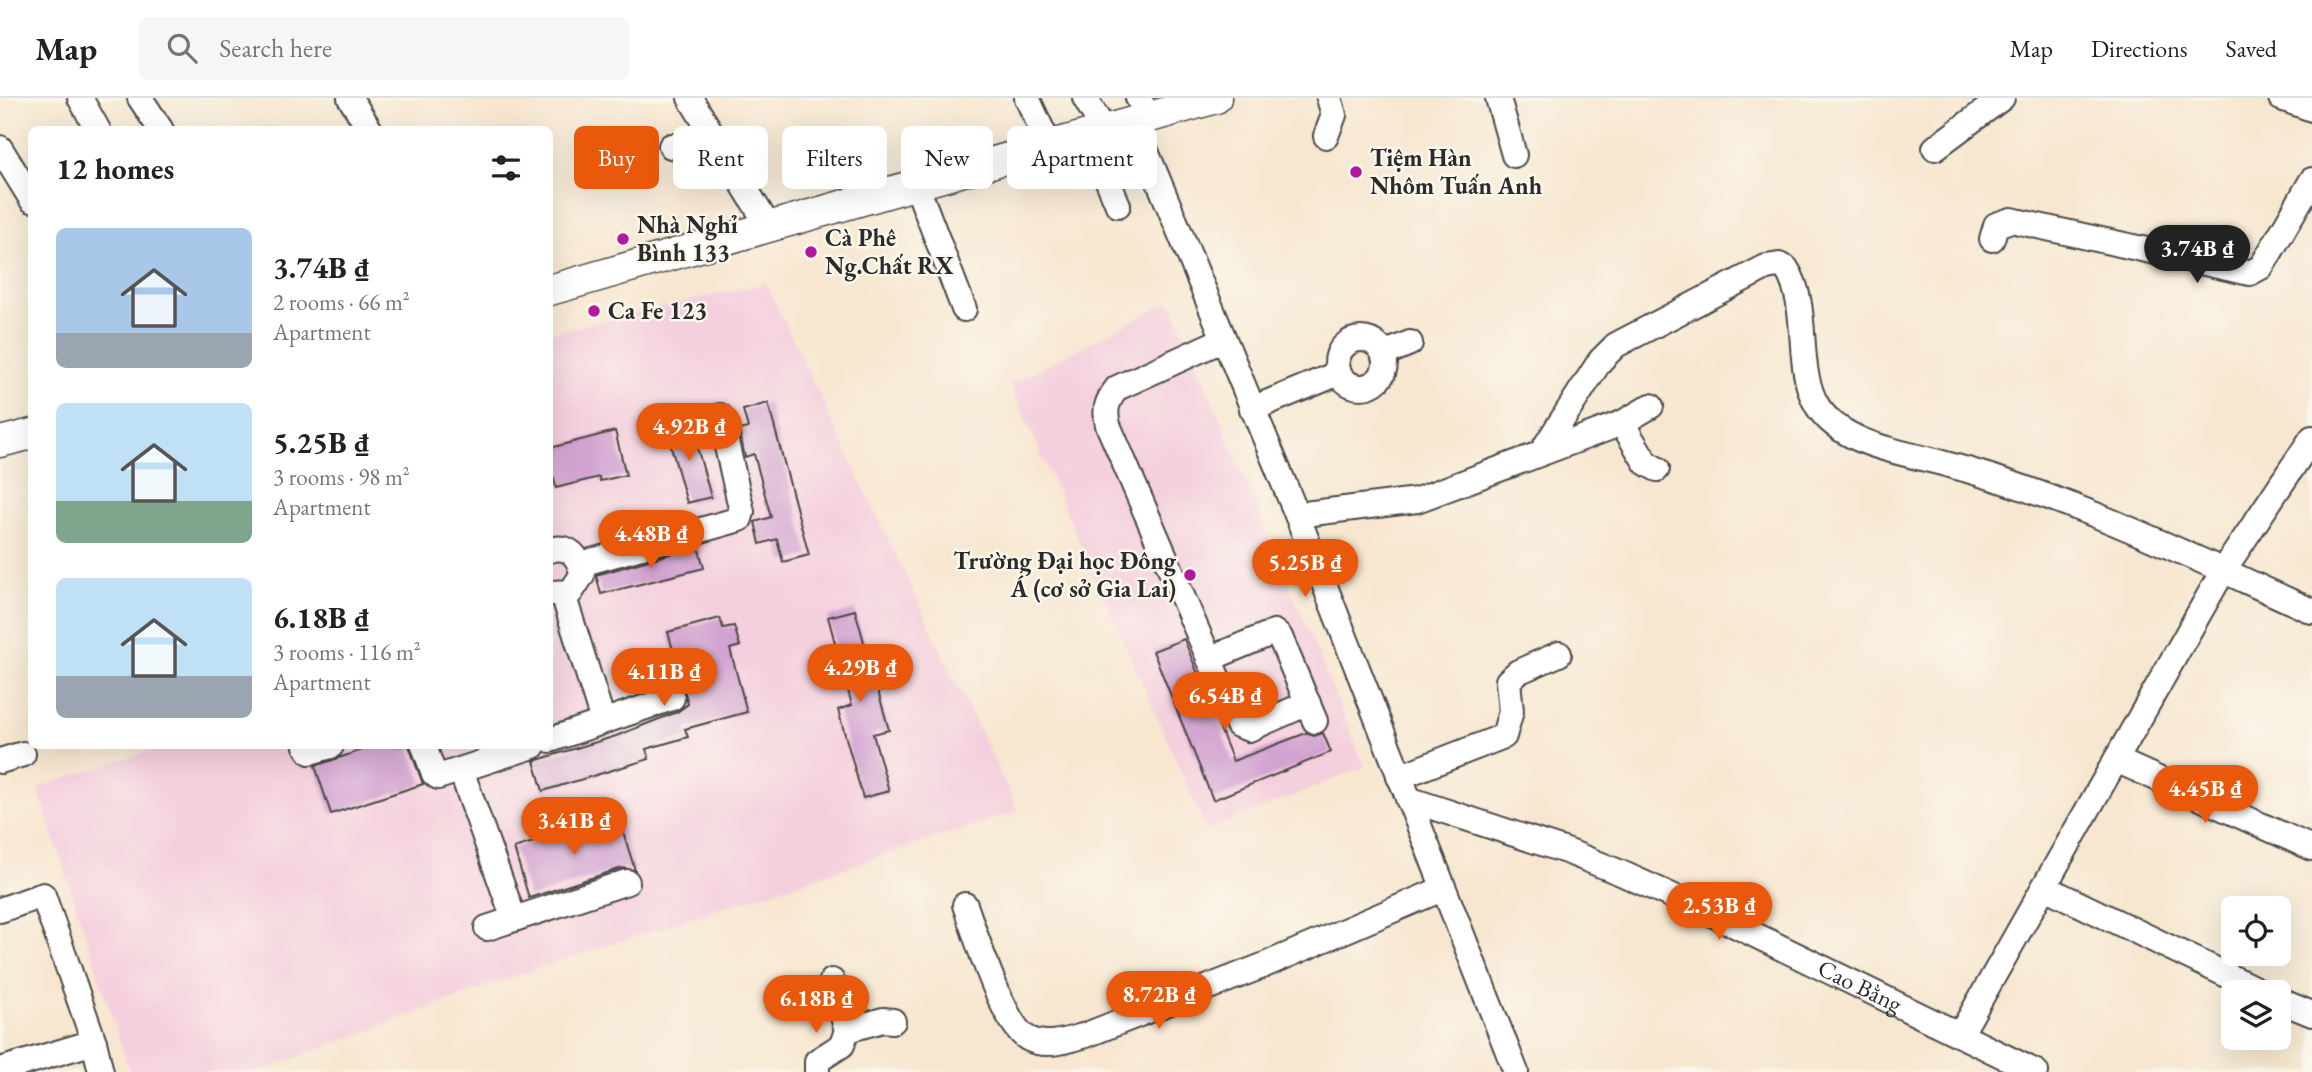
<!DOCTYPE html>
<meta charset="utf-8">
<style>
body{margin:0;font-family:"EB Garamond",serif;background:#f6f6f6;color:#222;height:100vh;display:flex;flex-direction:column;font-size:26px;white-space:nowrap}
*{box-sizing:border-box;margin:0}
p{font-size:23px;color:#767676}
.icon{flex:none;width:38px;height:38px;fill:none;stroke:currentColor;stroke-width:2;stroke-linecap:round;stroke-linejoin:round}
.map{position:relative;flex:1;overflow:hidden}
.details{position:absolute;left:28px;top:28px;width:525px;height:623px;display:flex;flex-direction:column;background:#fff;border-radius:10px;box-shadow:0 7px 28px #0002}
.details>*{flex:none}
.hud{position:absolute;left:574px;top:28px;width:665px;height:63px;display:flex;gap:14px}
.fabs{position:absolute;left:2221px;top:798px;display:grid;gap:14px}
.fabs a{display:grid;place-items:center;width:70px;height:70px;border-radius:10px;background:#fff;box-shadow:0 7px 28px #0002;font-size:35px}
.price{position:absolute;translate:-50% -60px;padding:0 16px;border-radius:24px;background:#ea580c;color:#fff;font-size:23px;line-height:46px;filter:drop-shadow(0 2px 4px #0008)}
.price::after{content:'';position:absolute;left:50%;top:42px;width:21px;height:16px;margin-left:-10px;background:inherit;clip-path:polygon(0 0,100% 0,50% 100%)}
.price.on{background:#222;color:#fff}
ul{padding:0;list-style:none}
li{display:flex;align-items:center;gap:21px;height:175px;padding:0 28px}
li span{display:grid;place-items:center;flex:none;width:196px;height:140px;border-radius:10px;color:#555}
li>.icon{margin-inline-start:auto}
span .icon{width:84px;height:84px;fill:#fffc;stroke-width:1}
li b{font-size:30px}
h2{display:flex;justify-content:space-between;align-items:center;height:84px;padding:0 28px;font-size:30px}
.tag{padding:0 24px;border-radius:10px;background:#fff;box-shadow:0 7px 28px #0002;font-size:24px;line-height:63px}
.tag.on{background:#ea580c;color:#fff}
header{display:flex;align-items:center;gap:42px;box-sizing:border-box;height:98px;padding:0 35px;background:#fff;border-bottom:2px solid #e0e0e0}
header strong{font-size:33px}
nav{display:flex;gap:38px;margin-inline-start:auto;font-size:24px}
.search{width:490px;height:63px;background:#f6f6f6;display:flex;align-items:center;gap:18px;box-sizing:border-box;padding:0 24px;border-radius:10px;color:#767676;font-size:26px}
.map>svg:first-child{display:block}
</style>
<header>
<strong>Map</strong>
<div class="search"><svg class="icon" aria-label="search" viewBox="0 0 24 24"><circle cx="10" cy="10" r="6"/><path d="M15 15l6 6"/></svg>Search here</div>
<nav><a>Map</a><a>Directions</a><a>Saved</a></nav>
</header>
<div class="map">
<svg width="2312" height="974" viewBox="0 0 2312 974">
<rect width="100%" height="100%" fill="#fbf7ec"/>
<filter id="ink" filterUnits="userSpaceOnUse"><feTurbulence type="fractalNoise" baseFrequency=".0143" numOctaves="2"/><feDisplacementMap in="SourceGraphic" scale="14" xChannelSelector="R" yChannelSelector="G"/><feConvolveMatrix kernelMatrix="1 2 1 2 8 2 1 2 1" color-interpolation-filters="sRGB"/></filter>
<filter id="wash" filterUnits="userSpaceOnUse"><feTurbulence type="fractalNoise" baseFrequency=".00686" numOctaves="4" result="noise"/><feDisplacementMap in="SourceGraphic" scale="28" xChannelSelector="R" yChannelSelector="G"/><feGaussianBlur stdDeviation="1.57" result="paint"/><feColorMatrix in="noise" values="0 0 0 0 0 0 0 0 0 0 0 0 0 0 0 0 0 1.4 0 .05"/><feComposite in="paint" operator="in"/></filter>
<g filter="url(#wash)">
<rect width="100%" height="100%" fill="#f7e7d0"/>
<!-- built -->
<g fill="#f4cfdd">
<path d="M766 185 1018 713 515 878 258 974H130L38 690 163 648H550V235Z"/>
<path d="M1171 203 1365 669 1207 732 1010 286Z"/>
</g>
<g id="blocks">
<!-- building -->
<g fill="#d2a2d0">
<path d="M768 305 809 457 783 464 777 441 760 446 755 424 771 419 754 356 745 359 739 332 748 330 743 312Z"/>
<path d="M690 324 711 399 687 405 666 331Z"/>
<path d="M615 333 626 377 600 383 599 379 556 390 554 380 550 382V350Z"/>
<path d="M698 448 704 470 601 496 596 477Z"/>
<path d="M855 512 889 632 873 636 889 693 863 700 838 612 852 607 828 519Z"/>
<path d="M720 520 723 530 734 528 740 548 730 551 747 614 685 631 688 639 646 651 649 661 543 693 534 663 616 638 677 614 688 606 668 534Z"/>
<path d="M1184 541 1233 663 1306 635 1314 638 1323 635 1331 654 1213 702 1153 553Z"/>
<path d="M374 648H409L423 686 331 716 315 668Z"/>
<path d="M618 718 635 772 622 770 529 800 514 750Z"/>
</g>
</g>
</g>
<g filter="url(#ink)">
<use href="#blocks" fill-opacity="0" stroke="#4a4744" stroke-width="2"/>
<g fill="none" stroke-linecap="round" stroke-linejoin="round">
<defs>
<g id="minor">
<path d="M80 0 98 32"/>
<path d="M140 0 161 32"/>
<path d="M350 0 370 32"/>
<path d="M690 0 769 129"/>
<path d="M1027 0 1049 47"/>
<path d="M1085 0 1104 32"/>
<path d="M1138 0 1150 20"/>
<path d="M1498 0 1514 57"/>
<path d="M2281 0 2312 11"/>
<path d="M1134 24 1297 417 1516 974"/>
<path d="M1088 36 1118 107"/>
<path d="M1326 38 1334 17 1329 0"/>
<path d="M671 48 702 52 727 60"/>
<path d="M0 50 32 102"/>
<path d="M1935 50 2002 0"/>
<path d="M916 86 964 211"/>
<path d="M1992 141 1996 127 2011 122 2250 175 2261 169 2268 158 2312 82"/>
<circle cx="1361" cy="265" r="24"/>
<path d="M1222 242 1117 290C1107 303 1104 311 1108 327L1238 627 1249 631 1308 605"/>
<path d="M1384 256 1410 245"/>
<path d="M1252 311 1339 275"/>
<path d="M1622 325 1646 365 1657 371"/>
<path d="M1541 355 1600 263 1616 247 1766 169 1779 167 1786 170C1812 210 1793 269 1818 309 1843 347 1902 354 1942 365 2069 398 2192 459 2312 513"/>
<path d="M1297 417 1417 402 1622 325 1651 308"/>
<path d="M550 452C569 446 580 459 582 477L571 494 550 495"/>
<path d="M581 466 740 421 742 414 720 318"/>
<path d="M563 496 603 623"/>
<path d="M1209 561 1274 534 1280 539 1315 623"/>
<path d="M550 642 672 600"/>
<path d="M306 648 310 654 331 648"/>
<path d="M424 648 434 676 438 679 533 648"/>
<path d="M2116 662 2312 750"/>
<path d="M0 663 23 656"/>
<path d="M461 672 514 821"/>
<path d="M1399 679 1504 638 1511 613 1508 583 1518 574 1559 556"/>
<path id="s1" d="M1408 701 1569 754 1621 775 1712 816 2036 974"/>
<path d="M2044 789 2262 894"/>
<path d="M965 807C975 835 1004 930 1029 941 1047 950 1068 942 1086 937L1260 869 1442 791"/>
<path d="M0 812 43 797 94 944"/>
<path d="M487 830 627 784"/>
<path d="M2278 902 2312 916"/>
<path d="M847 932 883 922 893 923"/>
<path d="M1960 937 2223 473 2312 340"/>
<path d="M0 972 94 944 101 974"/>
<path d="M817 974V963L842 947 847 932 832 883"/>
</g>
<g id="major">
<path d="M550 192 1216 0"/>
<path d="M0 344 32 336"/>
</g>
</defs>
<!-- minor casing -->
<use href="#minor" stroke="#4a4744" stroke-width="28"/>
<!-- major casing -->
<use href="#major" stroke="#4a4744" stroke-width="33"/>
<!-- minor -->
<use href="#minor" stroke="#fff" stroke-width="24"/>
<!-- major -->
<use href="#major" stroke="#fff" stroke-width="30"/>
</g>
</g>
<!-- markers -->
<g fill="#b5179e" stroke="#fbf7ec" stroke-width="2.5">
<circle cx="1356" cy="74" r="7"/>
<circle cx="623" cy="141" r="7"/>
<circle cx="811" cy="154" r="7"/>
<circle cx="594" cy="213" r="7"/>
<circle cx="1190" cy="477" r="7"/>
</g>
<g text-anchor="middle" stroke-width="5" stroke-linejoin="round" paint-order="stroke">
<!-- poi labels -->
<g font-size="24" font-weight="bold" fill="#2b2b2b" stroke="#fbf7ec" text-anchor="start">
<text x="1370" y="68">Tiệm Hàn<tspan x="1370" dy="28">Nhôm Tuấn Anh</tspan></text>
<text x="637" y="135">Nhà Nghỉ<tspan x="637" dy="28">Bình 133</tspan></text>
<text x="825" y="148">Cà Phê<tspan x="825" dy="28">Ng.Chất RX</tspan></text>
<text x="608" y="221">Ca Fe 123</text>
<text x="1176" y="471" text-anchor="end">Trường Đại học Đông<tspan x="1176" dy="28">Á (cơ sở Gia Lai)</tspan></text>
</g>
<!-- street labels -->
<g font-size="24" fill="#2b2b2b" stroke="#fbf7ec">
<text dy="8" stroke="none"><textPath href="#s1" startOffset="490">Cao Bằng</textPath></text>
</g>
</g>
</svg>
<div class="fabs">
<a><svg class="icon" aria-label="locate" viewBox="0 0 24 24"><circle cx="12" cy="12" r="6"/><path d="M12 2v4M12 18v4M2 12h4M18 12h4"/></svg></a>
<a><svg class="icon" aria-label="layers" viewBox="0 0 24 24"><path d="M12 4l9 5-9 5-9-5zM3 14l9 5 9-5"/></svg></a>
</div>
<b class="price on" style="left:2197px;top:187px">3.74B ₫</b>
<b class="price" style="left:689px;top:365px">4.92B ₫</b>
<b class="price" style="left:651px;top:472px">4.48B ₫</b>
<b class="price" style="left:1305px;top:501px">5.25B ₫</b>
<b class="price" style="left:860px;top:606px">4.29B ₫</b>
<b class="price" style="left:664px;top:610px">4.11B ₫</b>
<b class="price" style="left:1225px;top:634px">6.54B ₫</b>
<b class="price" style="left:2205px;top:727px">4.45B ₫</b>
<b class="price" style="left:574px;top:759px">3.41B ₫</b>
<b class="price" style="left:1719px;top:844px">2.53B ₫</b>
<b class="price" style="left:1159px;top:933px">8.72B ₫</b>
<b class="price" style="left:816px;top:937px">6.18B ₫</b>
<div class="hud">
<a class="tag on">Buy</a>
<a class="tag">Rent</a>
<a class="tag">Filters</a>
<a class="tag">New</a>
<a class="tag">Apartment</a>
</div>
<section class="details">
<h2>12 homes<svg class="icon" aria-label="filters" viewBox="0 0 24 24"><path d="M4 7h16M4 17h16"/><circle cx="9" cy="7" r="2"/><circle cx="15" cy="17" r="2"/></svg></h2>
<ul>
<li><span style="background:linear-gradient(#a9c7e8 75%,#9aa5b1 0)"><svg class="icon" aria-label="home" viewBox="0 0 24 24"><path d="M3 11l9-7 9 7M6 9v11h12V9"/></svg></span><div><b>3.74B ₫</b><p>2 rooms · 66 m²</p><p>Apartment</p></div></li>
<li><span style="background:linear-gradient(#bfe0f5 70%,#7fa58c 0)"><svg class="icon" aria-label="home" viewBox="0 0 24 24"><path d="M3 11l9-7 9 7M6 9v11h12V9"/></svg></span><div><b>5.25B ₫</b><p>3 rooms · 98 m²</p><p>Apartment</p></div></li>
<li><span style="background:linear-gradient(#bfe0f5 70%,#9aa5b1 0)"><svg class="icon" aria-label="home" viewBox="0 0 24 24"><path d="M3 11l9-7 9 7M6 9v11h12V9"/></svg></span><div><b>6.18B ₫</b><p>3 rooms · 116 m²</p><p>Apartment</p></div></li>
</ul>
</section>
</div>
